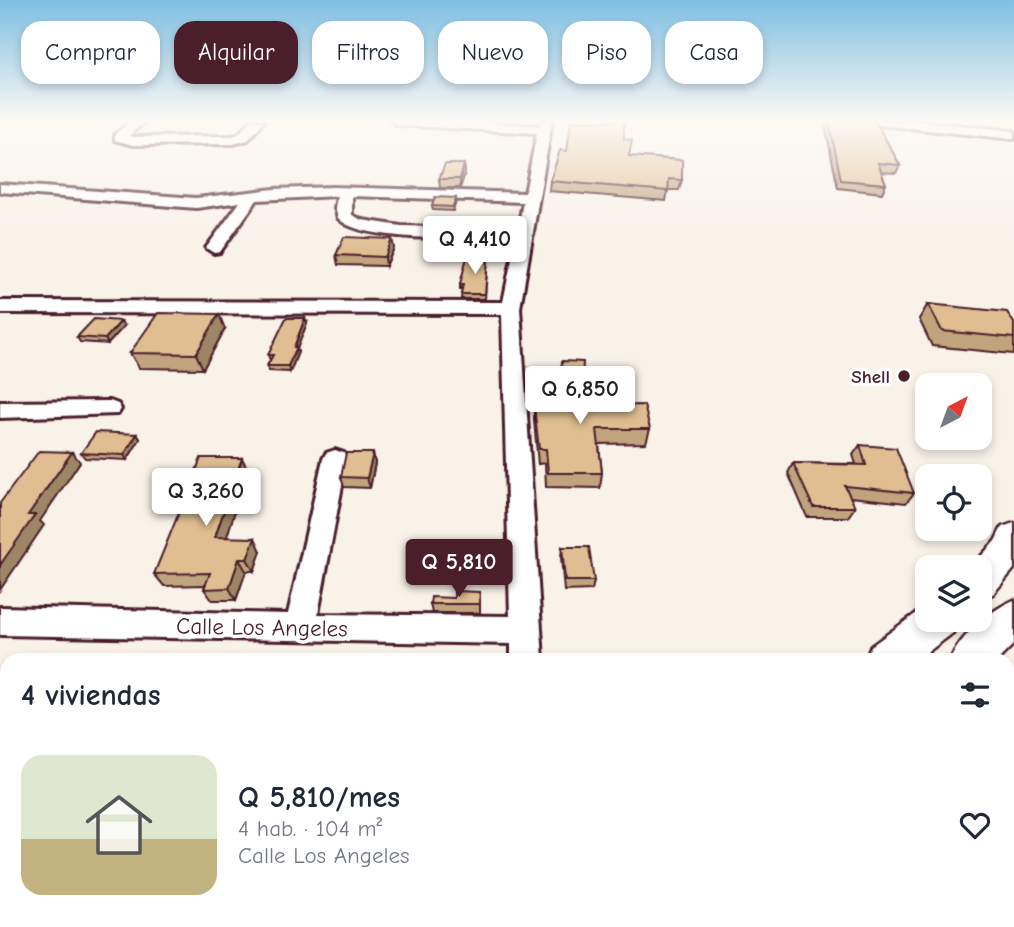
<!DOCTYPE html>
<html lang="es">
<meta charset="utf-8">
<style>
body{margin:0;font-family:"Comic Neue",sans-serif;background:#f6f6f7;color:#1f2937;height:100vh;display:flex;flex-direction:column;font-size:26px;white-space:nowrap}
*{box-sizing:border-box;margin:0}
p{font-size:23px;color:#747a83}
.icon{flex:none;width:38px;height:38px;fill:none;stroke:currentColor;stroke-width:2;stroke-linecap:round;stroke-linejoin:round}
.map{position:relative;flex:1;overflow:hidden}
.panel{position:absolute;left:0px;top:653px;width:1015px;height:275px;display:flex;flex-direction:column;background:#fff;border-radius:21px 21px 0 0;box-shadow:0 4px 10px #0003}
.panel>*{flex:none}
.guide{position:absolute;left:21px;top:21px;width:973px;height:63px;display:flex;gap:14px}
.needle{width:46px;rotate:41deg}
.fabs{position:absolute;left:915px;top:373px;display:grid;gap:14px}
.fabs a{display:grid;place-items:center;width:77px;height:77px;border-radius:14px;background:#fff;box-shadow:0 4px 10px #0003;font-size:35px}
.price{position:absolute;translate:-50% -60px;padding:0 16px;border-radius:7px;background:#fff;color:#222;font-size:23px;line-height:46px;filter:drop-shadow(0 2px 4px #0008)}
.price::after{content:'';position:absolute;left:50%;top:42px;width:21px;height:16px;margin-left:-10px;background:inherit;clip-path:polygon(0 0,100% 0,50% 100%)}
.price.selected{background:#4a1f2b;color:#fff}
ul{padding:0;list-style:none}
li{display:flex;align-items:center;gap:21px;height:175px;padding:0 21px}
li+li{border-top:2px solid #e0e1e3}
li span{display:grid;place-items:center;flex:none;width:196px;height:140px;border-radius:21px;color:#555}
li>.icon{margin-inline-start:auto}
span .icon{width:84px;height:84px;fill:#fffc;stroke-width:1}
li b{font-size:30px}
h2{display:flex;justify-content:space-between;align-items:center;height:84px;padding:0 21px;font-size:30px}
.chip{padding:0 24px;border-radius:21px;background:#fff;box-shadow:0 4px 10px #0003;font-size:24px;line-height:63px}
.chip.selected{background:#4a1f2b;color:#fff}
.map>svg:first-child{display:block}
</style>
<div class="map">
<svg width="1014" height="927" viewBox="0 0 1014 927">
<rect width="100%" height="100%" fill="#f9f2e9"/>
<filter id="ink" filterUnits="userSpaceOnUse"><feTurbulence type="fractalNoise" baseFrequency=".0143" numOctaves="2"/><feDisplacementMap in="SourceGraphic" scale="14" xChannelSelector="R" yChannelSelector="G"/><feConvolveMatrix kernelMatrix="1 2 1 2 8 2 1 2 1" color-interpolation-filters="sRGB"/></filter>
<g filter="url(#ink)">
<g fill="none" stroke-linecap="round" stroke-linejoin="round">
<defs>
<g id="minor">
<path d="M131 121H145L129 136 134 137 232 136 238 134 251 121H264L248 140 233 144 133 145 115 140V134Z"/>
<path d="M391 121H465L539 126 540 121H552L520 308 543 660H511V644L0 635V607L288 614 323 459 326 453 335 450 344 453 347 459 318 614 510 616 502 314 0 313V301L503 302 516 239C479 237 361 244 338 218L335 208 337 196 257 200 220 252 214 253 206 248 240 202 196 208 0 192V184L196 198 274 189 333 187 525 193 537 133 397 125ZM352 196 523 202 518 229 401 226 362 220 352 215Z"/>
<path d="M874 121H920L1014 131V139L880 125Z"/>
<path d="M110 401 118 404 121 409 118 414 0 418V402Z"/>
<path d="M69 920H110L109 927H67Z"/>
</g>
<g id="major">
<path d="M1014 523V569L993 594 980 599V567H971L995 541 1002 527Z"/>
<path d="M1014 600V644L998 660H950C960 636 990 610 1014 600Z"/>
<path d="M925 607H928V620H958L953 633 917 660H865L871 646Z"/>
<path d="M449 920H508L505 927H447Z"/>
<path d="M565 920H624L621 927H563Z"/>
</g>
</defs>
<!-- minor casing -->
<use href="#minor" stroke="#4a1f2b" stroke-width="6"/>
<!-- major casing -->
<use href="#major" stroke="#4a1f2b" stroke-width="5"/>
<!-- minor -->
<use href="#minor" fill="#fff" fill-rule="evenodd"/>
<!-- major -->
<use href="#major" fill="#fff" fill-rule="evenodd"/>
</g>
<!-- wall -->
<g fill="#c1a37e" stroke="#4a1f2b" stroke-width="2">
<path d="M826 121H875L900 165 896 173 881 172 886 184 882 193 838 188 825 125Z"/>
<path d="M624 139 629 156 682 180 679 190H668L666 201 549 191 550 181 567 151Z"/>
<path d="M464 164 465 173 460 188H440L439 179Z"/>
<path d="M456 198V202L453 211 433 210 432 206Z"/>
<path d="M392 239 394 248 386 266 338 265 336 255Z"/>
<path d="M488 257 485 299H461L462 289H460V284Z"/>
<path d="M928 304 1014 323V353L1013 354 932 346 919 319Z"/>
<path d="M307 323 297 349 298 352 290 372 269 371 267 366 270 360 268 355Z"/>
<path d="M124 326 108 344 80 342 77 337Z"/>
<path d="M225 329 203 369 139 368 130 353Z"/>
<path d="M534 406H581L650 429 646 443 599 444 602 473 600 488 546 487 545 463 538 464 534 421Z"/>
<path d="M137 434 140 439 127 460 85 458 81 453Z"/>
<path d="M860 445 914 493 906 503 850 497 855 507 848 517H807L788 473 793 463 856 464 853 455Z"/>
<path d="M373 453 375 463 370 488 344 487 341 477Z"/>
<path d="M248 470 226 537 261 551 254 571H246L236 600H212L204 589 205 585 164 586 154 574Z"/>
<path d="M562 547 594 581 592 590 564 591 561 557Z"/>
<path d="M480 592V613H432L430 604Z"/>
<path d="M7 813V840H2L0 844V814Z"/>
<path d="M727 920H818L811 927H727L724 923Z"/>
<path d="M985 920H1008L1009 927H992Z"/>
</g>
<!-- shaded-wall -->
<g fill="#9d8566" stroke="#4a1f2b" stroke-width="2">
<path d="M464 164 465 173 460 188V179Z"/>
<path d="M392 239 394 248 386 266 385 257Z"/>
<path d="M219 314 225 329 203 369 196 354Z"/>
<path d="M305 318 307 323 297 349 298 352 290 372 288 366Z"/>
<path d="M121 321 124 326 108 344 105 339Z"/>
<path d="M137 434 140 439 127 460 124 455Z"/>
<path d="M72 452 80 462 40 521 44 525 0 590V565L28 515Z"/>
<path d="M373 453 375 463 370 488 367 478Z"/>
<path d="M242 458 248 470 223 549 215 537Z"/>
<path d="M255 538 261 551 254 571 247 559Z"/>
<path d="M239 559 246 571 236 600 229 588Z"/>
</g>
<!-- building -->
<g fill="#e0be92" stroke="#4a1f2b" stroke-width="2">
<path d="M571 121H624V139L632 140 629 156 682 160V180L669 179 668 191 550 181 560 150 567 151Z"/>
<path d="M829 121H875L900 165 878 163 886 184 841 180Z"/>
<path d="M445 164H464L460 179H439Z"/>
<path d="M435 197 456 198 453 207 432 206Z"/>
<path d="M344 237 392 239 385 257 336 255Z"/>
<path d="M467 257H488L485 294H461L463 284H460Z"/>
<path d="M928 304 1007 312 1014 323V338L942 331Z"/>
<path d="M158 313 219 314 196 354 130 353Z"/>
<path d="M286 318H305L294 347H297L288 366H267L273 355H268Z"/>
<path d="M94 319 121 321 105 339 77 337Z"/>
<path d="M562 361 583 362 581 406 644 405 650 429H597L602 473H548L546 449H539L534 406H558Z"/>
<path d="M96 432 137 434 124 455 81 453Z"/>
<path d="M860 445 896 448 914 493 845 486 855 507H813L793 463 866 465Z"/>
<path d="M39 451 72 452 28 515H35L0 565V503Z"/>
<path d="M346 453H373L367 478 341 477Z"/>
<path d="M201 458H242L215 537 255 538 247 559H239L229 588 204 589 210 573 154 574Z"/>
<path d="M562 547H589L594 581H565Z"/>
<path d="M454 591 480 592 479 604H430L431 597 454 598Z"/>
<path d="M1008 807 1014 813V921L1009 927H1008L1001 920H1008Z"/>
<path d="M7 813V835H0V814Z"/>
<path d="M735 920H818L811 927H740Z"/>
</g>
</g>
<!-- sky -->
<linearGradient id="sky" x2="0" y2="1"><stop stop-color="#7ebfe2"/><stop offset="0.48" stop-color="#fcf9f5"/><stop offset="1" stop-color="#fcf9f5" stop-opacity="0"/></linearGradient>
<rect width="1014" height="251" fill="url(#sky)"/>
<!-- markers -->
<circle fill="#4a1f2b" stroke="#fff" stroke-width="2.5" cx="904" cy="376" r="7"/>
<g text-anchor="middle" stroke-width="7" stroke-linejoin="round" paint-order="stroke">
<!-- poi labels -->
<g font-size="19" font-weight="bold" fill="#4a1f2b" stroke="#fff" text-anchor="end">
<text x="890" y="383">Shell</text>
</g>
<!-- near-street labels -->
<g font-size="23" fill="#4a1f2b" stroke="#fff">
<text transform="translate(262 627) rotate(1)" y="8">Calle Los Angeles</text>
</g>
</g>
</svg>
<div class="fabs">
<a><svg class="needle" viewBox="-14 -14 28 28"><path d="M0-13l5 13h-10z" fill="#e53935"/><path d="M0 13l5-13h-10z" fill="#747a83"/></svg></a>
<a><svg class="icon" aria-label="locate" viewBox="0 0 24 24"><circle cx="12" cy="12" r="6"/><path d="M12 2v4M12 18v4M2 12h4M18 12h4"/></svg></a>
<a><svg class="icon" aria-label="layers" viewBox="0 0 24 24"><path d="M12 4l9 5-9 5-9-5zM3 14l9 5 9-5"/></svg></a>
</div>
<b class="price" style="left:475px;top:276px">Q 4,410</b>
<b class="price" style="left:580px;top:426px">Q 6,850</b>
<b class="price" style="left:206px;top:528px">Q 3,260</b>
<b class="price selected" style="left:459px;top:599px">Q 5,810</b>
<div class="guide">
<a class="chip">Comprar</a>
<a class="chip selected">Alquilar</a>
<a class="chip">Filtros</a>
<a class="chip">Nuevo</a>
<a class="chip">Piso</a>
<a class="chip">Casa</a>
</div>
<section class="panel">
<h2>4 viviendas<svg class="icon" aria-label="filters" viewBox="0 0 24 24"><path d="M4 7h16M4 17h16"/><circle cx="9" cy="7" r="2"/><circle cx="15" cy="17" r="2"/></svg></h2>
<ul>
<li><span style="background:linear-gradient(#dfe7d0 60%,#c2b280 0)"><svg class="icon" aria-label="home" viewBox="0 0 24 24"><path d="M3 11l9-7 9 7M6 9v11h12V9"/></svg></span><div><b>Q 5,810/mes</b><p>4 hab. · 104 m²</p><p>Calle Los Angeles</p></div><svg class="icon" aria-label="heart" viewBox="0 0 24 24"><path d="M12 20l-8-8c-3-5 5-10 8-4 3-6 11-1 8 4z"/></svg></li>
</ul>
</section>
</div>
